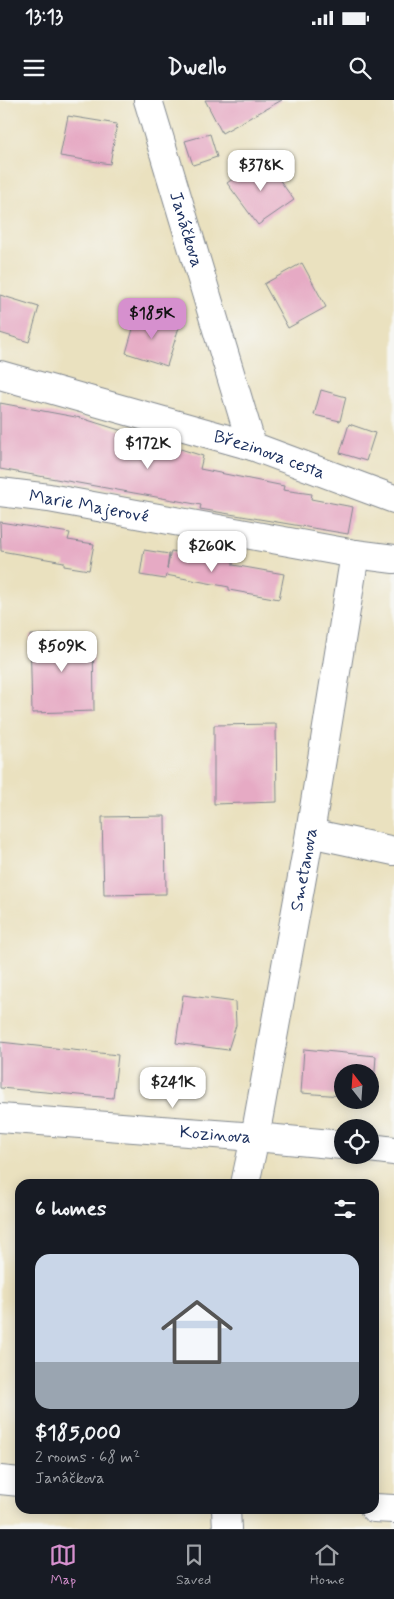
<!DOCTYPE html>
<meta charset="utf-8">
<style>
body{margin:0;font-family:Mynerve,sans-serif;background:#242831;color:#f1f3f6;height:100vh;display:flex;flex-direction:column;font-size:19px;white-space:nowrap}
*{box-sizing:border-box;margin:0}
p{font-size:16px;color:#9ea1a6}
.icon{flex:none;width:28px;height:28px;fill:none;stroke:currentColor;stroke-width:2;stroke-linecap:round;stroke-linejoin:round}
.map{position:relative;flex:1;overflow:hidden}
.details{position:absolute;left:15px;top:1079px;width:364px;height:335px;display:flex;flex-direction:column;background:#171b24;border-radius:15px;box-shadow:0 2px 12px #0003}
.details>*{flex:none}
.needle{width:32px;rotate:343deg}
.buttons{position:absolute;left:334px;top:964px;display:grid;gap:10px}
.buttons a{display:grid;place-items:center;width:45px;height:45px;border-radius:50%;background:#171b24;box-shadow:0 2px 12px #0003;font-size:25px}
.price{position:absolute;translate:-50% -42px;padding:0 11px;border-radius:10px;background:#fff;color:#222;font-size:16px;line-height:32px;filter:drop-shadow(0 1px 2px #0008)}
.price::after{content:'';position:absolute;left:50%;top:30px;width:15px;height:11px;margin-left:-8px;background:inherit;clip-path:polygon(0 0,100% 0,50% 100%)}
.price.current{background:#d690ce;color:#111}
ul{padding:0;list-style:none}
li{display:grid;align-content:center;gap:10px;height:265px;padding:0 20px}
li+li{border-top:1px solid #363941}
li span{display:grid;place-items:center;height:155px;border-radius:15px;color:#555}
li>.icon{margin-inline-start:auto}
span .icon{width:90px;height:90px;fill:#fffc;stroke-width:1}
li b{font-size:21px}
h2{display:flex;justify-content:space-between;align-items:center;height:60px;padding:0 20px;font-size:21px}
.status{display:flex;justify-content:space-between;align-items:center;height:35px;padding:0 25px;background:#171b24;direction:ltr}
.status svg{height:14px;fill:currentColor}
header{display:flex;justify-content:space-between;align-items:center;height:65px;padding:0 20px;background:#171b24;font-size:22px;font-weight:700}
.tabs{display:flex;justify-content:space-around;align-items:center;height:70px;border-top:1px solid #363941;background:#171b24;font-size:14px;color:#9ea1a6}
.tabs a{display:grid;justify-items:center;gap:2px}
.tabs .current{color:#d690ce}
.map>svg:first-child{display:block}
</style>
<div class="status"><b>13:13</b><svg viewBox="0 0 49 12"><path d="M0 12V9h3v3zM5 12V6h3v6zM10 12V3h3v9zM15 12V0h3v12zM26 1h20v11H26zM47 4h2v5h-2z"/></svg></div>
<header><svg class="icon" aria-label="menu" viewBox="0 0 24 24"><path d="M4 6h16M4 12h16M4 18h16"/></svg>Dwello<svg class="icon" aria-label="search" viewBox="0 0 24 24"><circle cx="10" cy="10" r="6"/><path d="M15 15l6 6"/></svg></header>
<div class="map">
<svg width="394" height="1429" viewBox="0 0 394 1429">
<rect width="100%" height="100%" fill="#f6f6f2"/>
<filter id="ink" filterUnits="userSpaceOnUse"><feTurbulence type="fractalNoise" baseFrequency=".02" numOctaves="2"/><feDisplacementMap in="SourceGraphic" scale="10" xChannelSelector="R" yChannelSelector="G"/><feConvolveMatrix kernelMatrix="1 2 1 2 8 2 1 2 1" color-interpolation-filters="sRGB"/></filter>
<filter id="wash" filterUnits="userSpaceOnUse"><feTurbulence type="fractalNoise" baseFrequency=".0096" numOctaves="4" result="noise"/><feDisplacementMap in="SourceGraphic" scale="20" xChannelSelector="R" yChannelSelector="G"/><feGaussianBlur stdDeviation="1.12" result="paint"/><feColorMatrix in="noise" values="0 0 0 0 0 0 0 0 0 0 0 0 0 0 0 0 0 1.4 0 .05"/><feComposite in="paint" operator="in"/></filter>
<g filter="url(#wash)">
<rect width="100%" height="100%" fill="#eae1bf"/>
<g id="blocks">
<!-- building -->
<g fill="#e6aac4">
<path d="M205 0H282L222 33Z"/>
<path d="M68 16 117 24 110 64 60 56Z"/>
<path d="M210 34 217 57 193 65 185 41Z"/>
<path d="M266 61 294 100 258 125 227 83 249 67 252 71Z"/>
<path d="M302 163 326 207 288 228 264 184Z"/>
<path d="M0 195 39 207 29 242 0 233Z"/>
<path d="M137 215 179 227 167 266 126 253Z"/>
<path d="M321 290 346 297 340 321 314 315Z"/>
<path d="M0 303 81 318 203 356 200 369 284 386 283 390 312 394 311 399 353 407 348 434 200 409 201 405 0 369Z"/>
<path d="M349 324 375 333 366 361 340 353Z"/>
<path d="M0 422 70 433 68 440 94 444 89 470 64 466V462L1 451Z"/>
<path d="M144 450 169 454 167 469 171 451 233 461V465L284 474 279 499 229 490V487L166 475 165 479 140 475Z"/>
<path d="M93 533 94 611 32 613 30 535Z"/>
<path d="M276 624 277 702 214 704V625Z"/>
<path d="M165 716 166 794 104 795 102 717Z"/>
<path d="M183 895 235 902 236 925 228 950 176 943Z"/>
<path d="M0 942 118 955 113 998 0 988Z"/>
<path d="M304 949 376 956 373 999 370 998V972H342V996L301 993Z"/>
</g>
</g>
</g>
<g filter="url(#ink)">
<use href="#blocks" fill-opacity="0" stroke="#82888e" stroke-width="1"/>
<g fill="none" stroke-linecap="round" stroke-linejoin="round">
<defs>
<g id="minor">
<path id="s1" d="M148 0 252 346"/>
<path id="s2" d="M0 275 252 346 394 399"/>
<path id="s3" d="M0 392 49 398 355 454 394 459"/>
<path d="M310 733 394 751"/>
<path id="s4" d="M0 1018 255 1037 342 1045"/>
<path d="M370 1048 394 1051"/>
<path id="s5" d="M245 1084 255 1037 310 733 355 454"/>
<path d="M0 1380 20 1382"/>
<path d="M374 1408 394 1409"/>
<path d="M226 1409 227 1429"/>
</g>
</defs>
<!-- minor casing -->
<use href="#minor" stroke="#82888e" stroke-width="30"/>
<!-- minor -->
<use href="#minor" stroke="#fff" stroke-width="28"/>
</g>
</g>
<g text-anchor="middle" stroke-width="4.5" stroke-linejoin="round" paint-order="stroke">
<!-- street labels -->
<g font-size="18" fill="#1b2f5e" stroke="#f6f6f2">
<text dy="6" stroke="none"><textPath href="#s1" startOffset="135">Janáčkova</textPath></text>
<text dy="6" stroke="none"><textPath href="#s2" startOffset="281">Březinova cesta</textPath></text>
<text dy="6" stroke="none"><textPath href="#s3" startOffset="90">Marie Majerové</textPath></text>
<text dy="6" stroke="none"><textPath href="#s5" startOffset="320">Smetanova</textPath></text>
<text dy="6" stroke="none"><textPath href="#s4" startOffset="216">Kozinova</textPath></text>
</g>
</g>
</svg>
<div class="buttons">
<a><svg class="needle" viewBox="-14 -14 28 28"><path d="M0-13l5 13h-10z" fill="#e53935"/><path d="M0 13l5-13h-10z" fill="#9ea1a6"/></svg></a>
<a><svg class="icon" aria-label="locate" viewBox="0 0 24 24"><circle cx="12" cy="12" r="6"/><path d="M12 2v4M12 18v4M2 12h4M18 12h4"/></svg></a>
</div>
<b class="price" style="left:261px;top:92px">$378K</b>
<b class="price current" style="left:152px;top:240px">$185K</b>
<b class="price" style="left:148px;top:370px">$172K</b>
<b class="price" style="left:212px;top:473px">$260K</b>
<b class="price" style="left:62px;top:573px">$509K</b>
<b class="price" style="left:173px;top:1009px">$241K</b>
<section class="details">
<h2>6 homes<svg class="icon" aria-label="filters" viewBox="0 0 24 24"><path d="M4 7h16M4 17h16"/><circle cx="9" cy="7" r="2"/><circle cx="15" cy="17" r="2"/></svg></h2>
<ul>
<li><span style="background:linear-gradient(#c9d6e8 70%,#9aa5b1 0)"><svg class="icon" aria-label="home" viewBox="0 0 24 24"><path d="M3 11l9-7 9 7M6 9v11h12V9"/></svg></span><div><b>$185,000</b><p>2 rooms · 68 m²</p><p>Janáčkova</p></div></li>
</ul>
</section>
</div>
<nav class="tabs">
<a class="current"><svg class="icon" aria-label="map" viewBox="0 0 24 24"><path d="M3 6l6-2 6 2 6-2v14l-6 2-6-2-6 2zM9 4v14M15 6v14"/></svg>Map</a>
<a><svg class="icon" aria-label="saved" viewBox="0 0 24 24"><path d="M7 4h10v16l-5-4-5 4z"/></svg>Saved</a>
<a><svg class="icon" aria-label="home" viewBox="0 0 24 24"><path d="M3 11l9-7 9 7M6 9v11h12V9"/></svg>Home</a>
</nav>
